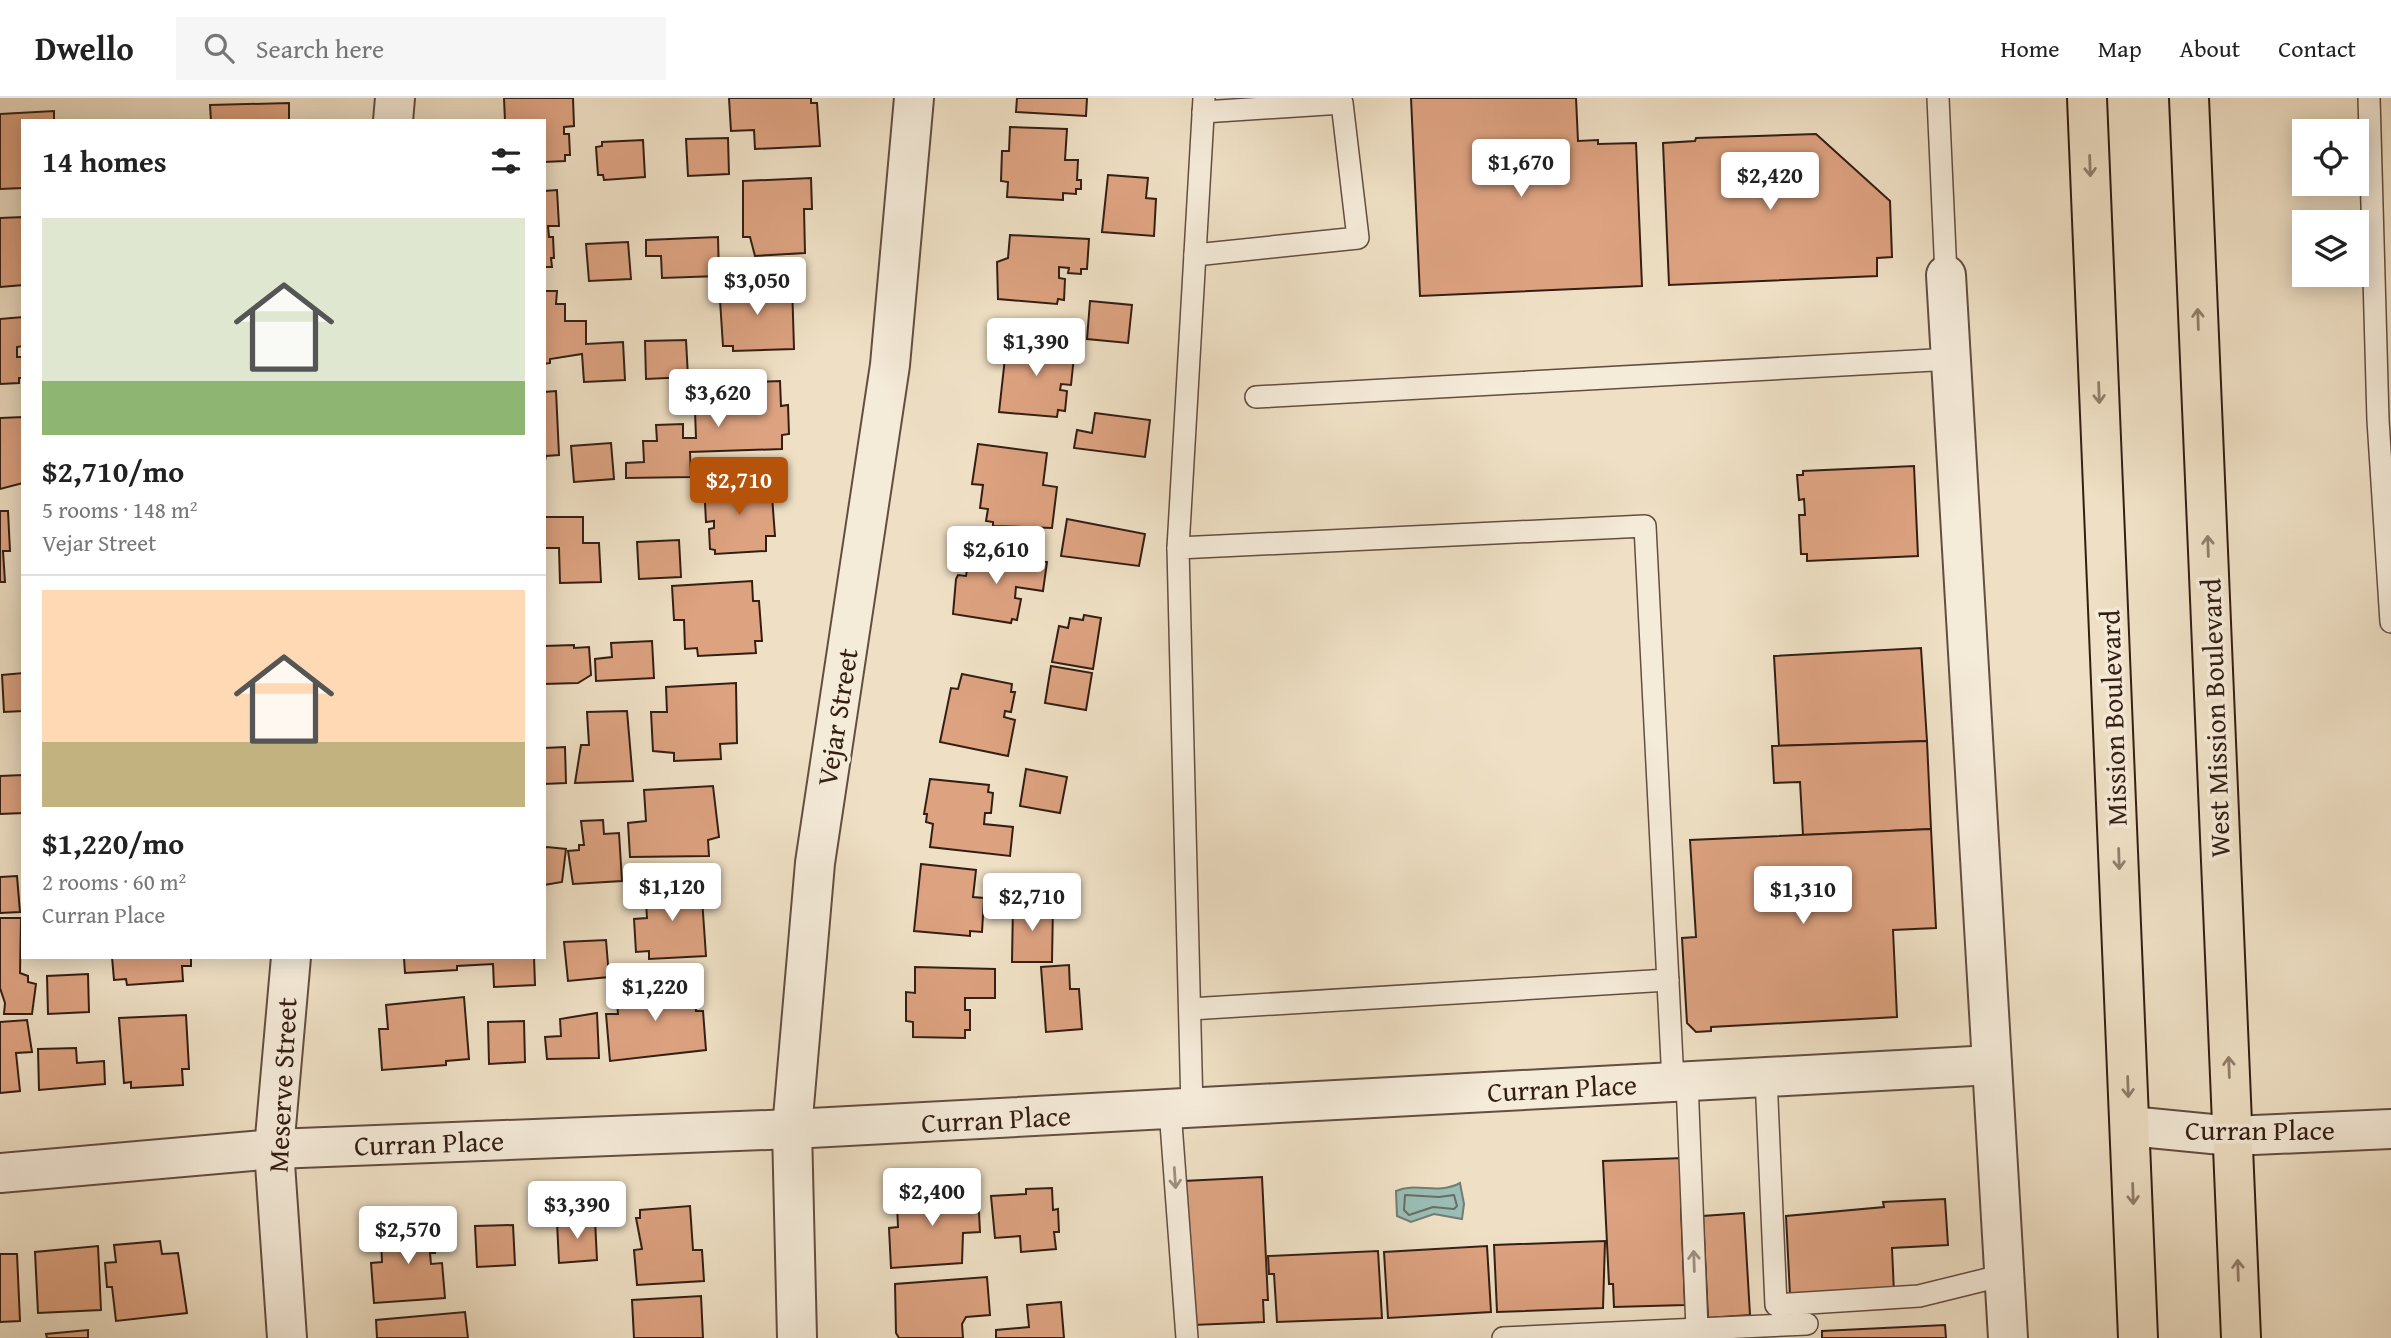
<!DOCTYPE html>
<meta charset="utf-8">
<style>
body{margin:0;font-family:"Gentium Book Plus",serif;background:#f6f6f6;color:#222;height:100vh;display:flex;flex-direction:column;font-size:26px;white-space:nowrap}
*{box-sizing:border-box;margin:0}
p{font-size:23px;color:#767676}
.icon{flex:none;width:38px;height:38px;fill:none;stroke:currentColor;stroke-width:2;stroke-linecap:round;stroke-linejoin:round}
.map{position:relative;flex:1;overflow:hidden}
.sheet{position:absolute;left:21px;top:21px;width:525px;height:840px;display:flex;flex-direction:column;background:#fff;border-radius:0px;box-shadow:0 4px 18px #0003}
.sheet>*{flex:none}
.fabs{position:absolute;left:2292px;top:21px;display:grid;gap:14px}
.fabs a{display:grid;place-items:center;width:77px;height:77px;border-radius:0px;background:#fff;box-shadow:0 4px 18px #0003;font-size:35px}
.price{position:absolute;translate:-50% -60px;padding:0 16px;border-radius:7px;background:#fff;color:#222;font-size:23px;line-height:46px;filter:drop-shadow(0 2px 4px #0008)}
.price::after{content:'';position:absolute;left:50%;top:42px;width:21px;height:16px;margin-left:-10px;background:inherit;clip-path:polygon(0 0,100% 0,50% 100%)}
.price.current{background:#b45309;color:#fff}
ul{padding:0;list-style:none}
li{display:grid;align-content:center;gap:14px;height:371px;padding:0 21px}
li+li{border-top:2px solid #e0e0e0}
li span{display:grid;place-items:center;height:217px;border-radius:0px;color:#555}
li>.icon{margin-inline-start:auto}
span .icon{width:126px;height:126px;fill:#fffc;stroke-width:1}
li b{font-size:30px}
h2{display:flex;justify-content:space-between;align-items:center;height:84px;padding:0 21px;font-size:30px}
header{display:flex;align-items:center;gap:42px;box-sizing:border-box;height:98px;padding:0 35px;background:#fff;border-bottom:2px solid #e0e0e0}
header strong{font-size:33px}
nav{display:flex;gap:38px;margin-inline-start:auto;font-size:24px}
.search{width:490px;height:63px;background:#f6f6f6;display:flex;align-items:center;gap:18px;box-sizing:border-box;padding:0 24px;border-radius:0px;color:#767676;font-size:26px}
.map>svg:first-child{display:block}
</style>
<header>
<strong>Dwello</strong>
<div class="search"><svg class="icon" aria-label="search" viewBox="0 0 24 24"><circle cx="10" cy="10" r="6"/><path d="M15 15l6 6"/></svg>Search here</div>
<nav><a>Home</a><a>Map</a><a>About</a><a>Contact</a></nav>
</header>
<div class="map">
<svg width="2391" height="1240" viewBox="0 0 2391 1240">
<rect width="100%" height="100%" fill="#efe0c5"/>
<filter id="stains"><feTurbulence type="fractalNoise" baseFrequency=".00286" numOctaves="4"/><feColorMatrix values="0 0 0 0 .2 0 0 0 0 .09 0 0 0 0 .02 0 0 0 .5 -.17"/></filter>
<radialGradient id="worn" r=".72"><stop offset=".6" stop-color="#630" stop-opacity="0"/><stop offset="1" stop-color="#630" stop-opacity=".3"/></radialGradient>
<!-- water -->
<path fill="#9abdb5" stroke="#717d75" stroke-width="2" d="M1460 1085 1464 1106 1462 1121 1434 1116 1411 1124 1397 1118 1396 1093C1416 1084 1438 1097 1460 1085Z"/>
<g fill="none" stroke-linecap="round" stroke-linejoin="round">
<!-- shore -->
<path stroke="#676e64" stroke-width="2" d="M1405 1097 1439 1099 1454 1097 1457 1108 1454 1111 1433 1109 1409 1117 1404 1112Z"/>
</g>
<!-- building -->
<g fill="#dda280" stroke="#341e14" stroke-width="2">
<path d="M504 0H573L574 28 564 29V36H569L570 57H565V63L544 64V23H505Z"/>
<path d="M729 0H811V5H817L820 48 755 51 754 32 731 33Z"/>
<path d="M1017 0H1087L1086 18 1016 14Z"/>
<path d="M1411 0H1576L1578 43 1598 42V46L1636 45 1642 188 1420 198Z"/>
<path d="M289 5V23H211L210 7Z"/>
<path d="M54 13V23H23V90L0 91V16Z"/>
<path d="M1010 29 1067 31 1065 62H1078L1077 82H1081V91H1076V96L1063 95V102L1007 99 1008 84 1001 83 1002 53H1009Z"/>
<path d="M1816 36 1890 103 1892 159 1877 160V178L1669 187 1663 45 1695 43 1696 40Z"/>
<path d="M728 40 729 76 688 78 686 41Z"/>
<path d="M643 42 645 79 604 82 603 77H598L596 49 602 48V44Z"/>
<path d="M1108 77 1148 80 1146 100 1156 101 1154 138 1102 134Z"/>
<path d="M811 80 812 111H804L805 155 755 158 750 139H743V83Z"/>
<path d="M557 92 559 128H548L549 139H553L554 160H551L552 169H544V93Z"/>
<path d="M23 119V187L0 189V120Z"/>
<path d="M1010 137 1089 141 1087 171H1081V176L1068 175 1069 170 1059 169V180L1065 181 1064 202 1058 201 1057 206 998 201 997 164 1008 160Z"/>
<path d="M718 139 719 178 662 180 661 158H646V142Z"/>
<path d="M628 144 631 181 589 183 586 146Z"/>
<path d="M792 185 794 251 733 253V248H723L719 187Z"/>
<path d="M544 193H557L556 206H565V223H586V246L623 244 625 282 584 284 582 256 550 261V265L544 266Z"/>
<path d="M1090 203 1132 207 1128 245 1087 241Z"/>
<path d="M23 219V248L17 249V259H23V280H19V285L0 286V221Z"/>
<path d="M686 242 688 279 646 281 645 243Z"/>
<path d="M1007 242 1075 249 1071 287 1061 286 1060 292 1067 293 1065 313 1058 312 1057 319 999 314Z"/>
<path d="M780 283 781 308 788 307 789 336 782 337V351L690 354 691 379 626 380V365L644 364 643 343H657L656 327 683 326V340H696L695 313H701L700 286Z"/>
<path d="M556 293 559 357 546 358 544 368V294Z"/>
<path d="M1095 315 1150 322 1145 359 1074 350 1077 332 1092 335Z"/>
<path d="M23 319V385L0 391V320Z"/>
<path d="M611 345 614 381 574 384 571 348Z"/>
<path d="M978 346 1047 355 1043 387 1057 389 1052 430 993 428V424L986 423 988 411 980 410 983 387 972 386Z"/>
<path d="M1914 368 1918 458 1807 463V456H1801L1799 417H1805L1804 401 1799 402 1797 377H1803V373Z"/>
<path d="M718 385 717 388 771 385 775 438H766V453L715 456V452L710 451 709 431 714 430V423L706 424 704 386Z"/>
<path d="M0 413H8L10 453H3L5 484H0Z"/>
<path d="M544 419H583V445H599L601 484 560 485 559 450H545Z"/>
<path d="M1067 421 1145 436 1139 468 1061 458Z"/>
<path d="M679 442 681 479 639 481 637 444Z"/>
<path d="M970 454 1047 464 1043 493 1016 489 1015 500 1021 501 1017 522 1012 521 1011 525 953 516 956 481 958 477 966 478Z"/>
<path d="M752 483 753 503H759L762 543H755L756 555 698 558 697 550 685 551 684 522H674L672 488Z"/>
<path d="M1084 517 1101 520 1093 571 1052 564 1059 528 1068 530 1070 520 1083 522Z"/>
<path d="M652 543 654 580 596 583 595 561 612 559 611 545Z"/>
<path d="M574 547V550L589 549 591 577 578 585 544 586V548Z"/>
<path d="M1921 550 1927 643 1779 648 1774 558Z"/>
<path d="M1051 568 1092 575 1086 612 1045 605Z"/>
<path d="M23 575V613L4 614 2 577Z"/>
<path d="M962 576 1012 586 1011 594H1015L1011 614 1005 613 1004 619 1015 622 1008 658 940 644 951 590 958 591Z"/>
<path d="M736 585 737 645 720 646 721 661 674 663V655L653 653 651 614H667L666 589Z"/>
<path d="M627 613 633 683 575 685 581 647H589L587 614Z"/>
<path d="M1927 643 1931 731 1803 737 1800 684 1774 685 1772 648Z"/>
<path d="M565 649 566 685 544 686V650Z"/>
<path d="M1026 671 1067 679 1060 715 1020 708Z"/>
<path d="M23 677V715L0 716V678Z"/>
<path d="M930 681 989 687 988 694 993 695 991 715H985L984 726 1013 729 1010 758 930 749 933 726 926 724 927 716H924Z"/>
<path d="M713 688 719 739 708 742 709 758 630 759 628 725 646 723 644 692Z"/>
<path d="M603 722 604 736 619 735 622 783 573 786 568 753 579 752V747H584L581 723Z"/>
<path d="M1931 731 1936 830 1893 832 1897 919 1711 929V933L1696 934 1687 925 1682 840 1696 839 1690 742Z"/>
<path d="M547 749 566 751 562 784 544 787V750Z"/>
<path d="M921 766 976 772 973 799 984 800 982 834 970 833V838L914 833Z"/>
<path d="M17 778 20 814 0 815V779Z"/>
<path d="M701 786 706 858 649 861V853L636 854 634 821 647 820 645 790Z"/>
<path d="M1013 806 1053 807 1052 864H1012Z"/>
<path d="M0 820H21L20 875 28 878V884L36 886 32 916H4L5 905 0 890Z"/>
<path d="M606 842 609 879 568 883 564 844Z"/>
<path d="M112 859H191V868H182L183 883 127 887 126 881 114 882Z"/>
<path d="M398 859H534L535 887 494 889 493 866 457 868V872L405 875 404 860Z"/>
<path d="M1069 867 1070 891H1079L1082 931 1046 934 1041 869Z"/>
<path d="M915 869 995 871V900H965V912H970V932H965V940L913 939V924L906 923V894L915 895Z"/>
<path d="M88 876 89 914 48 916 47 878Z"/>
<path d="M694 888 696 913H703L706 952 610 963 606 916H618L616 892Z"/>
<path d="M464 899 469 961 446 963V967L382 972 379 931H388L386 907Z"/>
<path d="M597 915 599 960 547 961 545 939 561 938 560 921Z"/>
<path d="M186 917 189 971H182L183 987 131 990V984L124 985 119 920Z"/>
<path d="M27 922 32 954 16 955 20 993 0 995V924Z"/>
<path d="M524 923 525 964 489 966 488 924Z"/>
<path d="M76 950 77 965 104 963 105 986 39 992 38 951Z"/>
<path d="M1683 1060 1686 1109 1681 1110 1685 1207 1614 1209 1613 1186H1609L1603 1063Z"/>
<path d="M1262 1079 1268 1202H1263L1264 1224 1193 1227 1184 1083Z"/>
<path d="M945 1090 946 1099 978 1096 980 1134 963 1135 962 1165 891 1170 889 1130 898 1129 897 1106H904V1092Z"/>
<path d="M1052 1090 1053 1112 1058 1111 1059 1134H1054L1056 1151 1021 1154 1020 1138 995 1140 991 1098 1026 1096V1091Z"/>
<path d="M1945 1101 1948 1147 1892 1150 1894 1195 1790 1197 1786 1118 1884 1109 1883 1104Z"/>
<path d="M690 1108 693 1152H702L704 1183 637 1187 634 1152 642 1151 636 1120H640V1112Z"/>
<path d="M1744 1115 1750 1217 1708 1220 1703 1118Z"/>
<path d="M595 1122 597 1162 559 1165 557 1124Z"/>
<path d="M428 1124 429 1134 433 1133 435 1155H430L431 1166 442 1165 445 1200 374 1205 371 1165 382 1164 381 1141 388 1140V1127Z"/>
<path d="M513 1127 515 1167 477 1169 475 1128Z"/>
<path d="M160 1143 162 1156 178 1155 187 1215 116 1223 112 1189H107L105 1165 116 1164 114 1147Z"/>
<path d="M1605 1143 1603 1210 1497 1214 1494 1147Z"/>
<path d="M98 1148 101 1212 38 1215 35 1154Z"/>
<path d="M1487 1148 1491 1214 1388 1220 1384 1154Z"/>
<path d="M1378 1153 1382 1220 1277 1224 1274 1176H1269L1268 1158Z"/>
<path d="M0 1156H17L20 1223 0 1224Z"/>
<path d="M987 1179 990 1217 966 1219 962 1226 963 1240H899L896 1235 895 1186Z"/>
<path d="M701 1198 703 1240H634L632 1202Z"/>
<path d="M1061 1204 1064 1240H996V1232L1029 1229 1027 1207Z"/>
<path d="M465 1214 468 1240H377L376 1222Z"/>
<path d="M1945 1227 1946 1240H1822V1233Z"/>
<path d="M88 1232V1240H47L46 1236Z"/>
</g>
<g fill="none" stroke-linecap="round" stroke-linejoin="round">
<defs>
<g id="lane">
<path d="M1938 0 1946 177"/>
<path d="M2369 0 2378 322 2391 524"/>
<path d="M1195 157 1358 140 1342 5 1203 14"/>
<path d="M1256 299 1952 261"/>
<path d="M1178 450 1204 0"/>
<path d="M1190 911 1668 882"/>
<path d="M1766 979 1776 1207 1919 1198 2004 1177"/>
<path d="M1687 984 1697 1231"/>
<path d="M1192 1011 1178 450 1645 428 1673 984"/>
<path d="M1170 1012 1187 1240"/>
<path d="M1503 1240 1807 1226"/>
</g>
<g id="street">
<path d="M393 23 395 0"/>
<path d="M1946 177 2008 1240"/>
<path d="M2130 1028 2232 1038 2391 1031"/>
<path d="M0 1075 274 1051 792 1031 1992 967"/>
<path d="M287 1240 274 1051 291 859"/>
<path d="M797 1240 792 1031 815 765 890 267 914 0"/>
</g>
<g id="primary">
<path d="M2087 0 2138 1240"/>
<path d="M2189 0 2241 1240"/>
</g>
</defs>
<!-- lane casing -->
<use href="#lane" stroke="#634e40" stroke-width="24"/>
<!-- street casing -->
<use href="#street" stroke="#634e40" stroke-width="42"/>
<!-- primary casing -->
<use href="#primary" stroke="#341e14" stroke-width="42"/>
<!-- lane -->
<use href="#lane" stroke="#f5ebd9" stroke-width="21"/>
<!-- street -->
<use href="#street" stroke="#f5ebd9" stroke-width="38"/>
<!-- primary -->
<use href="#primary" stroke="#efe0c5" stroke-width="38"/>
</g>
<!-- one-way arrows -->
<defs><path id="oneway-shaft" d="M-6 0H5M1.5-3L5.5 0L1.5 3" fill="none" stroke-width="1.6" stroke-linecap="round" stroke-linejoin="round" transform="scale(1.75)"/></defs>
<g stroke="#927f6c">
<use href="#oneway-shaft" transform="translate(2090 68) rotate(88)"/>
<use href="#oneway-shaft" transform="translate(2198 221) rotate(-92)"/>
<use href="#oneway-shaft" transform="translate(2099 295) rotate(88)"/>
<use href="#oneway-shaft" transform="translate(2208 448) rotate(-92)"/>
<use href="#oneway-shaft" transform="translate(2119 761) rotate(88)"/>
<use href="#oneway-shaft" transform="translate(2229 969) rotate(-92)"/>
<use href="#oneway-shaft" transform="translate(2128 989) rotate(88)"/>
<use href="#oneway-shaft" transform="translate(2133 1096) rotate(88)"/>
<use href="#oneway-shaft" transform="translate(2238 1172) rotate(-92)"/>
</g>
<g stroke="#9e8f80">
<use href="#oneway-shaft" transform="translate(1175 1080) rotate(86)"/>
<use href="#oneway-shaft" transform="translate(1694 1163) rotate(-92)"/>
</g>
<g text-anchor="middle" stroke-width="7" stroke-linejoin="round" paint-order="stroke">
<!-- street labels -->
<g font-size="28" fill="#341e14" stroke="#f5ebd9">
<text transform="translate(837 619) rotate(-81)" y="10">Vejar Street</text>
<text transform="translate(2113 620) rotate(-92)" y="10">Mission Boulevard</text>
<text transform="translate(2215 620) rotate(-92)" y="10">West Mission Boulevard</text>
<text transform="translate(282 987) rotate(-87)" y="10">Meserve Street</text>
<text transform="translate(1562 990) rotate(-3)" y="10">Curran Place</text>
<text transform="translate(996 1021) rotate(-3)" y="10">Curran Place</text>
<text x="2260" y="1042">Curran Place</text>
<text transform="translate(429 1045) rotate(-2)" y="10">Curran Place</text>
</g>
</g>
<rect width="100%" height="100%" filter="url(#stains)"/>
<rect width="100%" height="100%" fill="url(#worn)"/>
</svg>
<div class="fabs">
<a><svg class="icon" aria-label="locate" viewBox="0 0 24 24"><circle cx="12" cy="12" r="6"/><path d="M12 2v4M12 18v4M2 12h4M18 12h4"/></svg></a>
<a><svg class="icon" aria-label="layers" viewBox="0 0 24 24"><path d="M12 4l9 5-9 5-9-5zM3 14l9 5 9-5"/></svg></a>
</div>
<b class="price" style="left:1521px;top:101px">$1,670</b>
<b class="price" style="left:1770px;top:114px">$2,420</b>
<b class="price" style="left:757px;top:219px">$3,050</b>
<b class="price" style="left:1036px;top:280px">$1,390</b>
<b class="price" style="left:718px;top:331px">$3,620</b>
<b class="price current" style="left:739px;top:419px">$2,710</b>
<b class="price" style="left:996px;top:488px">$2,610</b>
<b class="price" style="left:672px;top:825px">$1,120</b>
<b class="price" style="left:1803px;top:828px">$1,310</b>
<b class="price" style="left:1032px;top:835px">$2,710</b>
<b class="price" style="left:655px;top:925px">$1,220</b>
<b class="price" style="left:932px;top:1130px">$2,400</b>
<b class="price" style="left:577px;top:1143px">$3,390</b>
<b class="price" style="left:408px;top:1168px">$2,570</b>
<section class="sheet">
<h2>14 homes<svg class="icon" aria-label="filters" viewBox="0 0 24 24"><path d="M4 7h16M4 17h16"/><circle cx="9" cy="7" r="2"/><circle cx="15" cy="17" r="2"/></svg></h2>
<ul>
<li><span style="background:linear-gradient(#dfe7d0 75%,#8fb573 0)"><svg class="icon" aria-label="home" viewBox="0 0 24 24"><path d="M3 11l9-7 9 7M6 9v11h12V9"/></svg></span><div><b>$2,710/mo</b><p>5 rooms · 148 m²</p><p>Vejar Street</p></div></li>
<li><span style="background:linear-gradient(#ffd9b3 70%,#c2b280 0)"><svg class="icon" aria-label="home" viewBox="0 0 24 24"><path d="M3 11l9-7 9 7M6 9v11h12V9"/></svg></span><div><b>$1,220/mo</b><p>2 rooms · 60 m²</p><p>Curran Place</p></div></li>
</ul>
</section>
</div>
